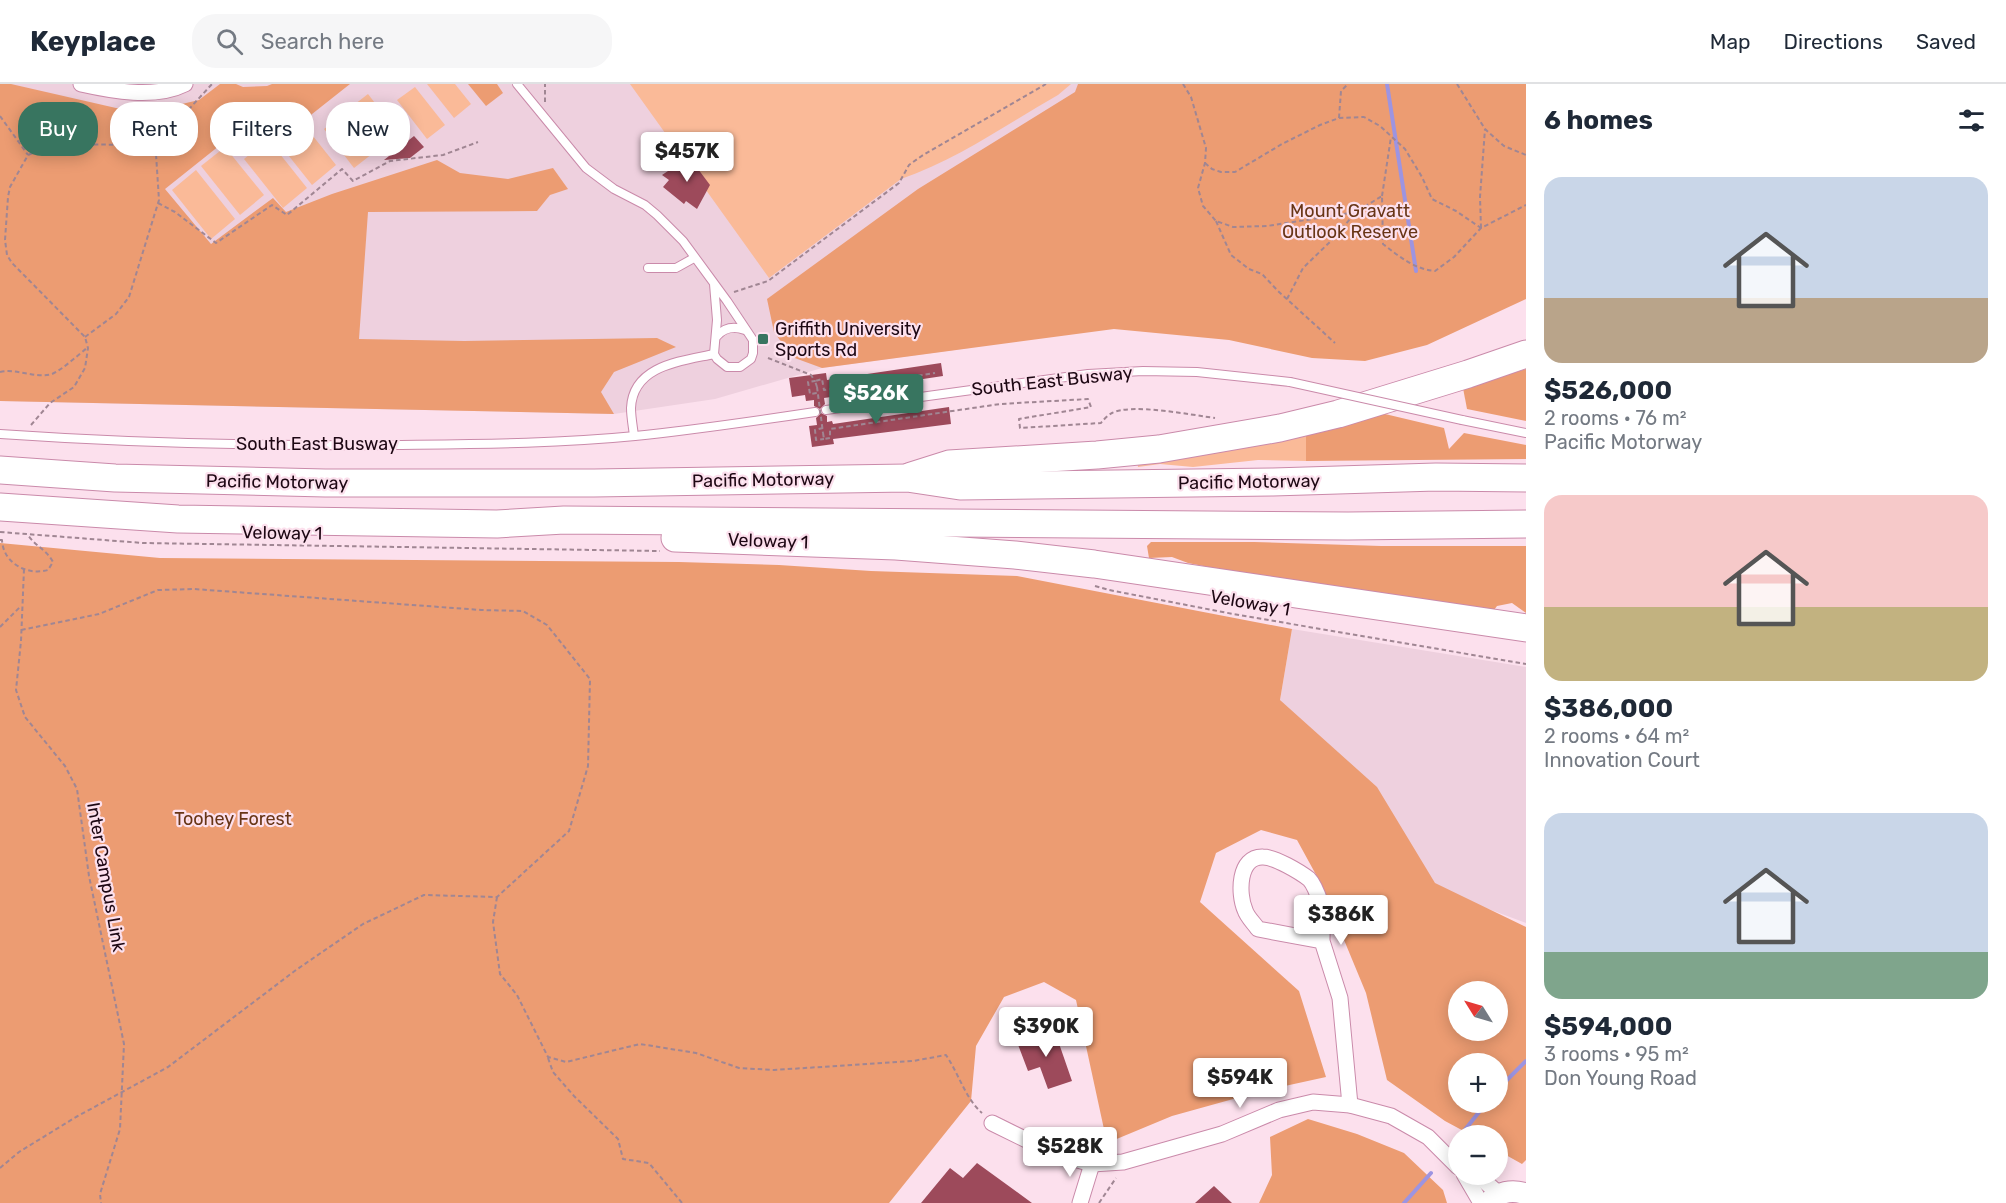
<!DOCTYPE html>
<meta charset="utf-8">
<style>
body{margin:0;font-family:Rubik,sans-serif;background:#f6f6f7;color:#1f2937;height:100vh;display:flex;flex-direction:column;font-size:22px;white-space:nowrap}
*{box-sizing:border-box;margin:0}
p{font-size:20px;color:#747a83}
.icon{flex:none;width:33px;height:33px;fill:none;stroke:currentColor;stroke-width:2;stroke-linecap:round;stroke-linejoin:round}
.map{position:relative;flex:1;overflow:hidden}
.sheet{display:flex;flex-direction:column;background:#fff;width:480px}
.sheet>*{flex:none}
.banner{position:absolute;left:18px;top:18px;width:570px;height:54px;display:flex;gap:12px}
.needle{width:39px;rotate:307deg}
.controls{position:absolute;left:1448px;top:897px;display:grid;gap:12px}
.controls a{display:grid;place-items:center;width:60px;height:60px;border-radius:50%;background:#fff;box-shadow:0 3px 15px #0003;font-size:30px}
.price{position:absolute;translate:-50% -51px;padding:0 14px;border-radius:6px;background:#fff;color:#222;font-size:20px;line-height:39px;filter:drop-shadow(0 2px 3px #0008)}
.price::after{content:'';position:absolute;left:50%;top:36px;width:18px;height:14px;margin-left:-9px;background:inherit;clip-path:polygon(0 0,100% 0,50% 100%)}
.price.current{background:#387560;color:#fff}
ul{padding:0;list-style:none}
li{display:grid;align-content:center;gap:12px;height:318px;padding:0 18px}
li span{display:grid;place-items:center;height:186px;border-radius:18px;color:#555}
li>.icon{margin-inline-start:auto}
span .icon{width:108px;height:108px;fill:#fffc;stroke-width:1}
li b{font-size:26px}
h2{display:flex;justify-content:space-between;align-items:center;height:72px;padding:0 18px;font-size:26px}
.tag{padding:0 21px;border-radius:24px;background:#fff;box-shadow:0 3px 15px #0003;font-size:21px;line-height:54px}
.tag.current{background:#387560;color:#fff}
header{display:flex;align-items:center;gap:36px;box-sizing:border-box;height:84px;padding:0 30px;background:#fff;border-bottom:2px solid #e0e1e3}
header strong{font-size:28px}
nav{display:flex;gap:33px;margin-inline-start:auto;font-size:21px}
.search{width:420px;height:54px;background:#f6f6f7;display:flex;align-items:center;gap:15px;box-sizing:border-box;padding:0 21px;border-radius:24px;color:#747a83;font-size:22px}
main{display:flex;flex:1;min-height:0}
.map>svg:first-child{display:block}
</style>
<header>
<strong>Keyplace</strong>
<div class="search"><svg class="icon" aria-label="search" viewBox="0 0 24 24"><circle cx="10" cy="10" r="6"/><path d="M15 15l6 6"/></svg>Search here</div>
<nav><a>Map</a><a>Directions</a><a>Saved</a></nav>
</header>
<main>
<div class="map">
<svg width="1526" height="1119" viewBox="0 0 1526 1119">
<rect width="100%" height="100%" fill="#fce0ed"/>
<!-- built -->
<g fill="#eed0de">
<path d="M0 0H1131L969 264 822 284 715 315 614 330 0 317Z"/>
<path d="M1292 545 1526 583V839L1435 805 1280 616Z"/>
</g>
<!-- green -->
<g fill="#faba98">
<path d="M427 0H455L471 20 454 34Z"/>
<path d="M630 0H1071L1058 11C1007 40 957 76 901 95L769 194Z"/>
<path d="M415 3 445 41 427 55 397 16Z"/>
<path d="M368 10 398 49 381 63 350 24Z"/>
<path d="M297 32 336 81 312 101 273 52Z"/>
<path d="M342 32 372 70 354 84 324 45Z"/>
<path d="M268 55 307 104 283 124 244 75Z"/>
<path d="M225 63 264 111 240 131 201 82Z"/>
<path d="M196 86 235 135 211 155 172 106Z"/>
<path d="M1306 348V377L1258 376 1193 383 1160 380 1138 383 1137 376Z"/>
</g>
<!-- forest -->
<g fill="#ec9c72" fill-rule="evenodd">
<path d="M0 0H11L116 24 156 26 199 16 220 0H236L243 3 267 2 272 0H350L307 34 295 21 244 63 234 50 165 105 211 160 273 114 286 128 332 110 437 76 460 89 508 95 553 84 568 105 550 111 537 127 368 128 359 255 464 257 657 254 676 263 614 288 601 308 614 330 0 317Z"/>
<path d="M468 0H497L503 9 486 22Z"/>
<path d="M1078 0H1526V215L1427 261 1365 277 1312 274 1229 256 1114 245 822 284 792 273 774 248 767 215 918 105 1075 8Z"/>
<path d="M1526 285V337L1467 325 1463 304Z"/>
<path d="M1385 330 1444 344 1449 365 1464 349 1526 361V375L1306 377V348Z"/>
<path d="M1151 458H1254L1381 462H1526V529L1512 519 1497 522 1491 530 1254 492 1188 479 1172 473 1149 474 1147 462Z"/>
<path d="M0 459 160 474 679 478 779 481 871 487 1017 492 1292 545 1280 616 1377 703 1435 799 1526 843V1076L1522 1080 1497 1066V1052L1471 1051 1445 1037 1387 996 1366 909 1320 798 1297 756 1261 746 1216 769 1200 818 1299 907 1326 993 1262 1007 1172 1032 1107 1059 1076 916 1044 898 1004 913 976 962 971 1017 889 1119H0ZM1458 908H1497V946H1458ZM1458 980H1497V1018H1458Z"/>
<path d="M1308 1035 1357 1050 1404 1069 1443 1106 1447 1119H1259L1272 1091 1270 1053Z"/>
</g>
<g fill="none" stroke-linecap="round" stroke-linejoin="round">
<!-- stream -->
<g stroke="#9d94e1" stroke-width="4">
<path d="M1387 0 1416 187"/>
<path d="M1497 1006 1526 977"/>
<path d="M1460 1052 1487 1018"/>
<path d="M1457 1056 1458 1055"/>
<path d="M1404 1119 1431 1089"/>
</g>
</g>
<!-- building -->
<g fill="#9d4a5b">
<path d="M414 52 424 63 410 74 384 76Z"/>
<path d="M689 73 710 101 697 125 686 117 684 120 663 103 669 96 662 91Z"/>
<path d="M941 279 943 292 830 309 831 313 824 314 825 320 820 325 814 322V316L806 317 805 311 792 313 789 294 826 289 827 296Z"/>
<path d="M949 323 951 340 833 355 834 360 812 363 809 342 817 341 816 334 821 329 827 332V338L832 337 833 340Z"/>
<path d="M1054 945 1072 997 1048 1005 1040 983 1028 987 1017 958Z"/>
<path d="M977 1079 1032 1119H921L950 1084 963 1094Z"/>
<path d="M1214 1102 1232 1119H1195Z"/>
</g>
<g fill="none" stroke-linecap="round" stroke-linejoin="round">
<defs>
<g id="lane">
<path d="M517 0 586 84 614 105 645 121 657 131 683 157 727 217 753 256V269L751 275 740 283H727L717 275 714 270 717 236 714 200"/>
<path d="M648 184H676L694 174"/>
<path d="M717 252C725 243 734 242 745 246"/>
<path d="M826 326 1088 290 1143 287 1197 288 1290 298"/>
<path d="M1462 336 1526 349"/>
<path d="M0 350C130 359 260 362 390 361 472 360 554 360 635 352 695 346 755 337 815 328"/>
<path d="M634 352C633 343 631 333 631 324 633 281 682 277 714 270"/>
</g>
<g id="street">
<path d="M81 0C112 7 155 15 185 0"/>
<path d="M1322 857C1322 846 1323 832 1321 820 1319 814 1314 800 1309 795 1300 788 1275 773 1263 773 1238 772 1238 810 1245 826 1247 833 1254 839 1258 845L1322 857 1340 914 1350 1021"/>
<path d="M992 1039 1053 1069 1092 1080 1123 1078 1222 1050 1279 1026 1313 1018 1350 1021 1391 1032 1428 1053 1458 1083"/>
<path d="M1464 1090 1481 1119"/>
<path d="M1471 1090 1483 1096 1499 1110"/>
<path d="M1080 1119 1092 1080"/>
</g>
<path id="secondary" d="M1488 1119C1498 1108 1512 1105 1526 1110"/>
<g id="highway">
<path d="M0 386 115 394 325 399H594L907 394 960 402 1273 398 1436 393 1526 394"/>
<path d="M911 392 949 380 1097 371 1159 365 1280 344 1338 330 1468 290 1526 270"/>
<path d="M0 423 178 435 497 440 564 436 1348 442 1526 440"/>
<path d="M675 454 896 462 1015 471 1094 480 1526 544"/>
</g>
</defs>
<!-- lane casing -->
<use href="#lane" stroke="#ca8aaa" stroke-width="10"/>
<!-- street casing -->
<use href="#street" stroke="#ca8aaa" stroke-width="17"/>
<!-- secondary casing -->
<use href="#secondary" stroke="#ca8aaa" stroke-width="23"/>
<!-- highway casing -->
<use href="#highway" stroke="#ca8aaa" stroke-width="29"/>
<!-- path -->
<g stroke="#a08693" stroke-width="2" stroke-dasharray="4.5 3" stroke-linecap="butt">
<path d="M1183 0 1191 13 1206 64 1205 79 1198 104 1203 122 1216 137 1233 143 1267 142 1306 136 1356 128 1382 112 1383 160C1400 173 1414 185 1435 187L1454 173 1481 144 1526 121"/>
<path d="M1457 0 1485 45 1504 62 1526 71"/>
<path d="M545 18V0"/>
<path d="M0 32 28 71"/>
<path d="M1339 34 1341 7 1348 0"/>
<path d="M1205 79 1212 85 1221 88H1235L1282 60 1320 41 1339 34 1364 33 1380 42 1405 65 1422 93 1432 115 1456 127 1481 144"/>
<path d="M1382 112 1391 53"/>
<path d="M158 119 175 128 216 159 272 121 287 131 342 85 353 97 390 77 443 71 478 58"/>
<path d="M1216 137 1231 171 1249 185 1262 190 1278 207 1335 259"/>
<path d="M1481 144 1480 113 1485 45"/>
<path d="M734 208 768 197 899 99 909 81 923 71 1046 0"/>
<path d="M1287 215 1303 184 1335 153 1355 129"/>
<path d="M85 253 116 230 129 213 159 116 156 70 163 44"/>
<path d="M768 274 811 291 815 297 808 298 810 310 817 309"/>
<path d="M0 288C17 284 35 295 52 290 62 286 78 271 87 264"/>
<path d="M817 303 815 297 822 295 824 306 935 289"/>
<path d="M31 341 50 319 74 303 85 284 88 264 85 253 12 179 7 171 5 156 8 113 10 103 28 71 45 64 73 60 127 61 139 59 190 24 212 0"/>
<path d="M823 344 815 346 816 356 824 355"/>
<path d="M823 349 824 355 830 354V345L1000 320 1088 315 1091 323 1019 335 1020 344 1101 339C1104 335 1108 331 1112 329 1131 319 1192 331 1215 334"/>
<path d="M0 448 143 459 660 467"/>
<path d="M0 456H2C3 479 27 492 48 486L53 478C47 466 35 462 28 451"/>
<path d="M24 485 21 557 16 606 25 633 65 682 77 705 89 792 124 960 120 1045 100 1110 101 1119"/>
<path d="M1095 502 1109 506 1233 530 1526 580"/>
<path d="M0 543 21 522"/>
<path d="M497 813 493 838 500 890 517 911 548 973 566 978 640 960 696 969 739 984 774 986 913 977 946 971C959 990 965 1014 982 1029"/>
<path d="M548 974 553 988 574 1012 618 1055 623 1075 649 1079 682 1119"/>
<path d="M0 1084 19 1068 76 1033 168 983 296 886 363 840 424 811 497 813 569 747 588 682 590 595 547 541 523 527 481 526 194 505 158 506 99 530 21 546"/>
<path d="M1099 1119 1116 1094"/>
</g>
<!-- lane -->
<use href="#lane" stroke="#fff" stroke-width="8"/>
<!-- street -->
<use href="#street" stroke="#fff" stroke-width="15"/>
<!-- secondary -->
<use href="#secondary" stroke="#fff" stroke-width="21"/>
<!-- highway -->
<use href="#highway" stroke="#fff" stroke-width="27"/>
<defs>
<path id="lane-bridge" d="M1290 298 1462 336"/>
</defs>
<!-- lane-bridge casing -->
<use href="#lane-bridge" stroke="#ca8aaa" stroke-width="10" stroke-linecap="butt"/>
<!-- path-bridge -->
<path stroke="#a08693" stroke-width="2" stroke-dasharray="4.5 3" stroke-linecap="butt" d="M817 303 823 349"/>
<!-- lane-bridge -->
<use href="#lane-bridge" stroke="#fff" stroke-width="8"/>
</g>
<!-- markers -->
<rect fill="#387560" stroke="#fce0ed" stroke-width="2" x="757" y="249" width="12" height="12" rx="3"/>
<g text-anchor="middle" stroke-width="4.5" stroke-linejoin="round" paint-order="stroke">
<!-- park labels -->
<g font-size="18" fill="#683516" stroke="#fce0ed">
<text x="1350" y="133">Mount Gravatt<tspan x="1350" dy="21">Outlook Reserve</tspan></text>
<text x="233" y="741">Toohey Forest</text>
</g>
<!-- poi labels -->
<g font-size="18" fill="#1d0713" stroke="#fce0ed" text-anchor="start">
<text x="775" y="251">Griffith University<tspan x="775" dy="21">Sports Rd</tspan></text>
</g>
<!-- street labels -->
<g font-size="18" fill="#1d0713" stroke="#fce0ed">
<text transform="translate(1052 297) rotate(-6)" y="6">South East Busway</text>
<text x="317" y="366">South East Busway</text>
<text transform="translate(763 396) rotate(-1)" y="6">Pacific Motorway</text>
<text transform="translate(277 398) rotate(1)" y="6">Pacific Motorway</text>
<text transform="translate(1249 398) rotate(-1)" y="6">Pacific Motorway</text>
<text transform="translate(282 449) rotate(1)" y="6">Veloway 1</text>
<text transform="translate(768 457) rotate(2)" y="6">Veloway 1</text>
<text transform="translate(1250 519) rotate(10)" y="6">Veloway 1</text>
<text transform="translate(106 793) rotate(80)" y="6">Inter Campus Link</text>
</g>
</g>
</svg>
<div class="controls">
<a><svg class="needle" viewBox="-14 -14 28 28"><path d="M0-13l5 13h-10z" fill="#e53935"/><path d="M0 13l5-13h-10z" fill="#747a83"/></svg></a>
<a>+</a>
<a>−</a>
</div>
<b class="price" style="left:687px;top:99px">$457K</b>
<b class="price current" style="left:876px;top:341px">$526K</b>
<b class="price" style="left:1341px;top:862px">$386K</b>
<b class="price" style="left:1046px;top:974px">$390K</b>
<b class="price" style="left:1240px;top:1025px">$594K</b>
<b class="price" style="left:1070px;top:1094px">$528K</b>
<div class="banner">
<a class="tag current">Buy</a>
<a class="tag">Rent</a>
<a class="tag">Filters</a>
<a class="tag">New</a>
</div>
</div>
<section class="sheet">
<h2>6 homes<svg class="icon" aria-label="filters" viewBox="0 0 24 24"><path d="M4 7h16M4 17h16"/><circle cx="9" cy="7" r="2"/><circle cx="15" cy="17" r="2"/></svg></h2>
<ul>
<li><span style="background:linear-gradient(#c9d6e8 65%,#b9a48a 0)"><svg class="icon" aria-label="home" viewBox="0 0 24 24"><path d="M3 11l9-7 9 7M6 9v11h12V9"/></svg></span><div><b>$526,000</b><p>2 rooms · 76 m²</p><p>Pacific Motorway</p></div></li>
<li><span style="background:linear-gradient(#f6c9c9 60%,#c2b280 0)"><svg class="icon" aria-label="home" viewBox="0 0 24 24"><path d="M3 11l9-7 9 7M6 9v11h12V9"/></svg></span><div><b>$386,000</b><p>2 rooms · 64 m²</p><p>Innovation Court</p></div></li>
<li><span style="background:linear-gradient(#c9d6e8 75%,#7fa58c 0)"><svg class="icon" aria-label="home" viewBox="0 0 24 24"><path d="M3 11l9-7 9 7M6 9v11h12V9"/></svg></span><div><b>$594,000</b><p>3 rooms · 95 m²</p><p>Don Young Road</p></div></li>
</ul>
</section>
</main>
